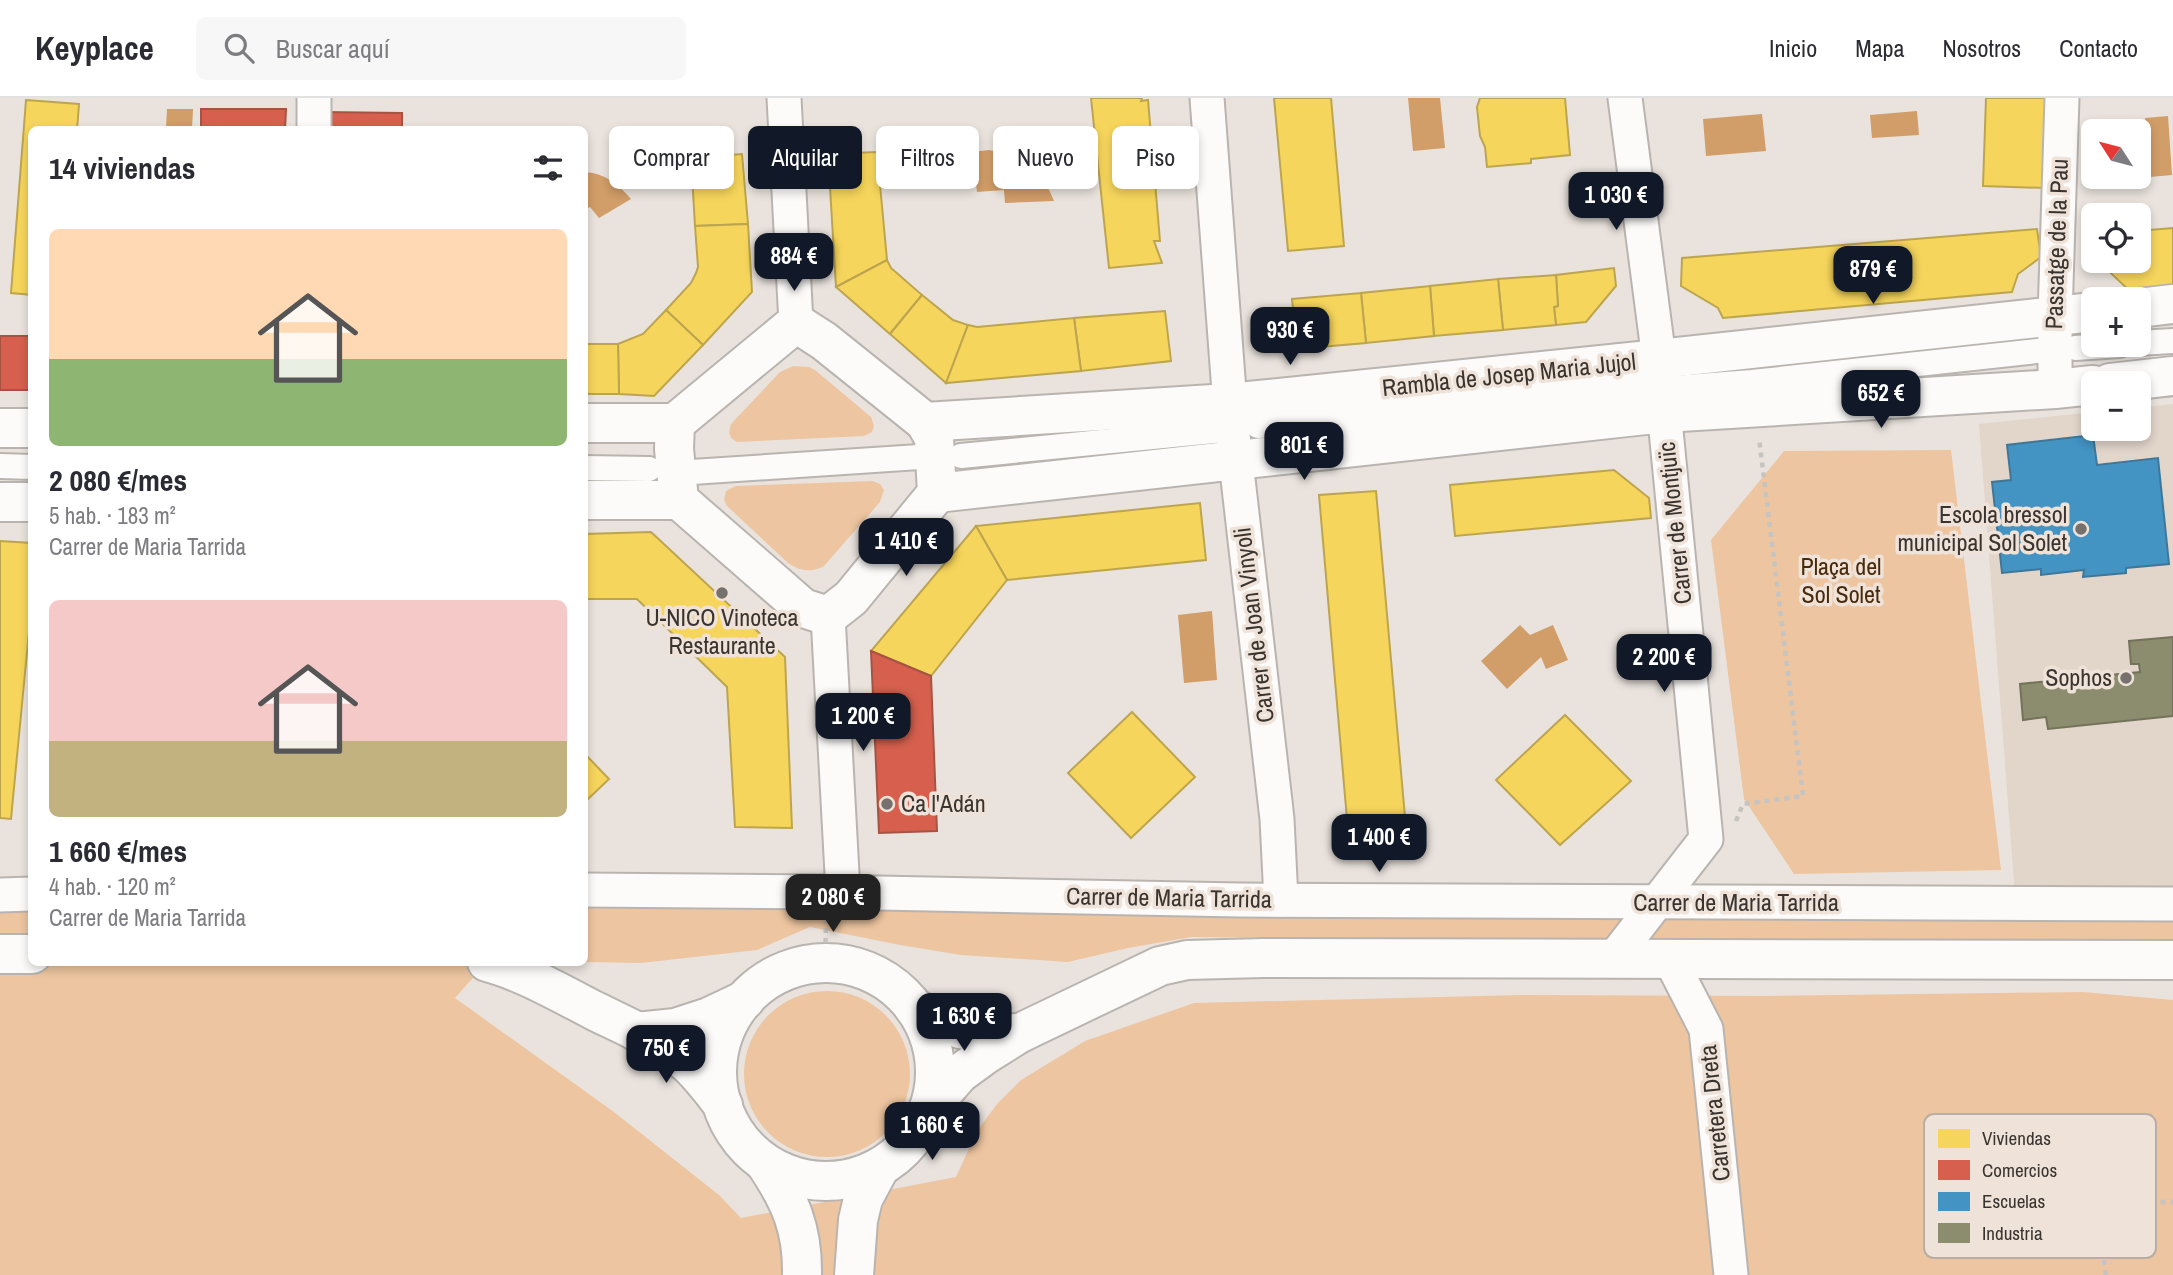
<!DOCTYPE html>
<html lang="es">
<meta charset="utf-8">
<style>
body{margin:0;font-family:"Archivo Narrow",sans-serif;background:#f7f7f7;color:#2b2b33;height:100vh;display:flex;flex-direction:column;font-size:26px;white-space:nowrap}
*{box-sizing:border-box;margin:0}
p{font-size:23px;color:#7c7c81}
.icon{flex:none;width:38px;height:38px;fill:none;stroke:currentColor;stroke-width:2;stroke-linecap:round;stroke-linejoin:round}
.map{position:relative;flex:1;overflow:hidden}
.details{position:absolute;left:28px;top:28px;width:560px;height:840px;display:flex;flex-direction:column;background:#fff;border-radius:10px;box-shadow:0 4px 10px #0003}
.details>*{flex:none}
.guide{position:absolute;left:609px;top:28px;width:665px;height:63px;display:flex;gap:14px}
.needle{width:46px;rotate:306deg}
.buttons{position:absolute;left:2081px;top:21px;display:grid;gap:14px}
.buttons a{display:grid;place-items:center;width:70px;height:70px;border-radius:10px;background:#fff;box-shadow:0 4px 10px #0003;font-size:35px}
.price{position:absolute;translate:-50% -60px;padding:0 16px;border-radius:14px;background:#111827;color:#fff;font-size:23px;line-height:46px;filter:drop-shadow(0 2px 4px #0008)}
.price::after{content:'';position:absolute;left:50%;top:42px;width:21px;height:16px;margin-left:-10px;background:inherit;clip-path:polygon(0 0,100% 0,50% 100%)}
.price.active{background:#222;color:#fff}
ul{padding:0;list-style:none}
li{display:grid;align-content:center;gap:14px;height:371px;padding:0 21px}
li span{display:grid;place-items:center;height:217px;border-radius:10px;color:#555}
li>.icon{margin-inline-start:auto}
span .icon{width:126px;height:126px;fill:#fffc;stroke-width:1}
li b{font-size:30px}
h2{display:flex;justify-content:space-between;align-items:center;height:84px;padding:0 21px;font-size:30px}
.pill{padding:0 24px;border-radius:10px;background:#fff;box-shadow:0 4px 10px #0003;font-size:24px;line-height:63px}
.pill.active{background:#111827;color:#fff}
header{display:flex;align-items:center;gap:42px;box-sizing:border-box;height:98px;padding:0 35px;background:#fff;border-bottom:2px solid #e1e1e2}
header strong{font-size:33px}
nav{display:flex;gap:38px;margin-inline-start:auto;font-size:24px}
.search{width:490px;height:63px;background:#f7f7f7;display:flex;align-items:center;gap:18px;box-sizing:border-box;padding:0 24px;border-radius:10px;color:#7c7c81;font-size:26px}
.map>svg:first-child{display:block}
</style>
<header>
<strong>Keyplace</strong>
<div class="search"><svg class="icon" aria-label="search" viewBox="0 0 24 24"><circle cx="10" cy="10" r="6"/><path d="M15 15l6 6"/></svg>Buscar aquí</div>
<nav><a>Inicio</a><a>Mapa</a><a>Nosotros</a><a>Contacto</a></nav>
</header>
<div class="map">
<svg width="2173" height="1177" viewBox="0 0 2173 1177">
<rect width="100%" height="100%" fill="#eae3dd"/>
<!-- built -->
<path fill="#e2d5ca" d="M2173 306V820L2017 823 1979 326 2093 314V331H2138L2139 310Z"/>
<!-- green -->
<g fill="#edc5a0">
<path d="M793 268 809 269 815 272 871 319 874 328 872 334 864 338 737 344 731 340 729 334 731 326 780 274Z"/>
<path d="M1951 352 2001 772 1794 776 1744 701 1711 442 1784 353Z"/>
<path d="M873 383 880 386 884 392 880 404 824 468C812 475 799 473 788 465L727 408 724 402 726 393 736 388Z"/>
<path d="M0 808H31L32 864 486 865 455 900 614 1014 719 1097 741 1120 956 1079 977 1033 997 1006 1021 982 1085 943 1194 905 1520 897 1767 898 2083 894 2173 902V1177H0Z"/>
<path d="M585 810 2017 823 2173 820V844L1191 839 1128 850 1068 864 961 857 900 847 810 829 757 852 641 865 585 864Z"/>
<circle cx="827" cy="976" r="83"/>
</g>
<!-- water -->
<g fill="#d19d68">
<path d="M1408 0H1440L1445 50 1413 53Z"/>
<path d="M167 11H193L192 31H166Z"/>
<path d="M1917 13 1919 37 1872 40 1870 17Z"/>
<path d="M1762 16 1766 53 1706 58 1703 21Z"/>
<path d="M2168 18 2172 77 2150 79 2145 20Z"/>
<path d="M989 52C1024 59 1041 69 1054 103L1005 105 1004 92 977 94 972 54Z"/>
<path d="M585 74C606 76 617 85 631 101L599 120 590 109 585 112Z"/>
<path d="M1212 513 1217 582 1184 585 1178 517Z"/>
<path d="M1520 527 1530 537 1553 527 1568 562 1546 571 1541 559 1507 591 1481 563Z"/>
</g>
<!-- homes -->
<g fill="#f6d55c" stroke="#bda54f" stroke-width="2">
<path d="M1091 0H1142L1141 3 1148 2 1160 143H1154L1162 165 1109 170Z"/>
<path d="M1274 0H1331L1344 148 1288 153Z"/>
<path d="M1480 0H1565L1570 57 1531 61V65L1487 69 1485 49 1480 38 1477 9Z"/>
<path d="M1986 0H2049L2045 90 1983 88Z"/>
<path d="M26 2 79 6 77 32H32V197L11 195Z"/>
<path d="M877 54 887 162 836 189 828 56Z"/>
<path d="M742 56 748 126 695 128 691 60Z"/>
<path d="M748 126 752 194 703 247 666 212 691 185 696 175 698 169 695 128Z"/>
<path d="M2173 130V194L2134 197 2098 163H2138V133Z"/>
<path d="M2037 131 2041 159 2018 176 2012 194 1723 220 1718 210 1681 188 1682 160Z"/>
<path d="M887 162 891 170 922 197 890 236 836 189Z"/>
<path d="M1614 170 1616 188 1586 224 1556 227 1554 209 1558 208 1556 177Z"/>
<path d="M1556 177 1558 208 1554 209 1556 227 1503 232 1498 181Z"/>
<path d="M1498 181 1503 232 1434 238 1430 188Z"/>
<path d="M1430 188 1434 238 1366 245 1361 195Z"/>
<path d="M1361 195 1366 245 1297 251 1292 201Z"/>
<path d="M922 197 953 222 968 227 946 285 890 236Z"/>
<path d="M666 212 703 247 654 298 619 296 618 246 643 236Z"/>
<path d="M1165 213 1171 263 1081 273 1074 220Z"/>
<path d="M1074 220 1081 273 946 285 968 227 977 229Z"/>
<path d="M584 246H618L619 296H584Z"/>
<path d="M1614 372 1649 400 1651 420 1455 438 1450 387Z"/>
<path d="M1376 393 1406 730 1348 733 1319 397Z"/>
<path d="M1200 405 1206 462 1007 482 976 428Z"/>
<path d="M976 428 1007 482 931 578 871 553Z"/>
<path d="M651 434 785 559 792 730 735 729 727 589 637 501H584V436Z"/>
<path d="M0 443 32 445V502L11 721 0 720Z"/>
<path d="M1132 614 1195 679 1131 740 1068 675Z"/>
<path d="M1565 617 1631 683 1560 747 1496 682Z"/>
<path d="M584 655 609 681 584 705Z"/>
</g>
<!-- shops -->
<g fill="#d6604d" stroke="#a75344" stroke-width="2">
<path d="M201 11H286L285 32H201Z"/>
<path d="M322 14 402 15V32H322Z"/>
<rect x="0" y="238" width="32" height="54"/>
<path d="M871 553 931 578 937 733 879 735Z"/>
</g>
<!-- schools -->
<path fill="#4393c3" stroke="#407697" stroke-width="2" d="M2093 337 2097 367 2158 360 2169 466 2126 470V475L2083 479 2084 472 2041 477V471L2002 475 1992 384 2011 382 2007 347Z"/>
<!-- industry -->
<path fill="#8c8c6e" stroke="#73725b" stroke-width="2" d="M2173 539V618L2048 631 2046 619 2023 622 2020 586 2140 574 2139 566H2131L2129 543Z"/>
<g fill="none" stroke-linecap="round" stroke-linejoin="round">
<defs>
<g id="pedestrian">
<path d="M2138 245 2173 243"/>
<path d="M2075 250 2120 247"/>
<path d="M1675 290 1752 284 2046 252"/>
<path d="M1258 328 1643 293"/>
<path d="M961 358 1223 332"/>
<path d="M0 368 32 369"/>
<path d="M584 370 649 371"/>
<path d="M692 374 919 359"/>
</g>
<g id="minor">
<path d="M784 0 796 225"/>
<path d="M1207 0 1231 320 1277 721 1281 802"/>
<path d="M314 32V0"/>
<path d="M2055 291V218L2062 0"/>
<path d="M828 518 843 794"/>
<path d="M584 792 828 794 1240 802 2173 806"/>
<path d="M0 797 32 796"/>
<path d="M1670 861 1706 931 1731 1177"/>
<path d="M1612 862 1706 741 1659 261 1625 0"/>
</g>
<g id="tertiary">
<path d="M2138 210 2173 206"/>
<path d="M2110 285 2173 278"/>
<path d="M925 324 1229 305 1659 261 2093 214"/>
<path d="M584 325H675"/>
<path d="M0 330H32"/>
<path d="M937 395 1664 315 2055 291 2093 287"/>
<path d="M584 402H679L803 510 828 518 851 500 937 395 934 340 925 324 824 243 796 225 675 325 674 351 679 402"/>
<path d="M0 404H32"/>
</g>
<g id="secondary">
<path d="M0 856H32"/>
<path d="M487 864C524 874 560 895 595 913 625 928 662 943 688 966 701 978 712 993 723 1007"/>
<circle cx="826" cy="974" r="109"/>
<path d="M914 910 960 931 986 936 1020 935"/>
<path d="M637 934 675 930 709 919 745 902"/>
<path d="M928 1012 959 976 985 957 1020 935 1160 868 1187 862 1264 860 2173 862"/>
<path d="M765 1065C790 1102 803 1131 802 1177"/>
<path d="M854 1177 858 1122 863 1101 880 1069"/>
</g>
</defs>
<!-- pedestrian casing -->
<use href="#pedestrian" stroke="#b9b4af" stroke-width="28"/>
<!-- minor casing -->
<use href="#minor" stroke="#b9b4af" stroke-width="37"/>
<!-- tertiary casing -->
<use href="#tertiary" stroke="#b9b4af" stroke-width="42"/>
<!-- secondary casing -->
<use href="#secondary" stroke="#b9b4af" stroke-width="42"/>
<!-- path -->
<g stroke="#c6c4c1" stroke-width="4.5" stroke-dasharray="5 5" stroke-linecap="butt">
<path d="M1736 723 1743 706 1803 698 1759 340"/>
<path d="M825 865 826 823"/>
<path d="M2106 1177C2103 1154 2097 1133 2108 1112L2135 1104H2173"/>
</g>
<!-- pedestrian -->
<use href="#pedestrian" stroke="#fcfbfa" stroke-width="24"/>
<!-- minor -->
<use href="#minor" stroke="#fcfbfa" stroke-width="33"/>
<!-- tertiary -->
<use href="#tertiary" stroke="#fcfbfa" stroke-width="38"/>
<!-- secondary -->
<use href="#secondary" stroke="#fcfbfa" stroke-width="38"/>
</g>
<!-- markers -->
<g fill="#77716d" stroke="#efe2d8" stroke-width="2.5">
<circle cx="2081" cy="431" r="7"/>
<circle cx="722" cy="495" r="7"/>
<circle cx="2126" cy="580" r="7"/>
<circle cx="887" cy="706" r="7"/>
</g>
<g text-anchor="middle" stroke-width="7" stroke-linejoin="round" paint-order="stroke">
<!-- street labels -->
<g font-size="24" fill="#393430" stroke="#efe2d8">
<text transform="translate(2057 146) rotate(-88)" y="8">Passatge de la Pau</text>
<text transform="translate(1509 277) rotate(-6)" y="8">Rambla de Josep Maria Jujol</text>
<text transform="translate(1675 425) rotate(-96)" y="8">Carrer de Montjuïc</text>
<text transform="translate(1254 527) rotate(-97)" y="8">Carrer de Joan Vinyoli</text>
<text transform="translate(1169 800) rotate(1)" y="8">Carrer de Maria Tarrida</text>
<text x="1736" y="813">Carrer de Maria Tarrida</text>
<text transform="translate(1715 1015) rotate(-96)" y="8">Carretera Dreta</text>
</g>
<!-- poi labels -->
<g font-size="24" fill="#393430" stroke="#efe2d8" text-anchor="end">
<text x="2067" y="425">Escola bressol<tspan x="2067" dy="28">municipal Sol Solet</tspan></text>
<text x="722" y="528" text-anchor="middle">U-NICO Vinoteca<tspan x="722" dy="28">Restaurante</tspan></text>
<text x="2112" y="588">Sophos</text>
<text x="901" y="714" text-anchor="start">Ca l'Adán</text>
</g>
<!-- park labels -->
<g font-size="24" fill="#492b0c" stroke="#efe2d8">
<text x="1841" y="477">Plaça del<tspan x="1841" dy="28">Sol Solet</tspan></text>
</g>
</g>
<!-- legend -->
<rect x="1924" y="1016" width="232" height="144" rx="10" fill="#efe2d8" stroke="#b8aea6" stroke-width="2"/>
<rect x="1938" y="1031" width="32" height="19" fill="#f6d55c"/>
<rect x="1938" y="1062" width="32" height="20" fill="#d6604d"/>
<rect x="1938" y="1094" width="32" height="19" fill="#4393c3"/>
<rect x="1938" y="1125" width="32" height="20" fill="#8c8c6e"/>
<g font-size="19" fill="#393430">
<text x="1982" y="1047">Viviendas</text>
<text x="1982" y="1079">Comercios</text>
<text x="1982" y="1110">Escuelas</text>
<text x="1982" y="1142">Industria</text>
</g>
</svg>
<div class="buttons">
<a><svg class="needle" viewBox="-14 -14 28 28"><path d="M0-13l5 13h-10z" fill="#e53935"/><path d="M0 13l5-13h-10z" fill="#7c7c81"/></svg></a>
<a><svg class="icon" aria-label="locate" viewBox="0 0 24 24"><circle cx="12" cy="12" r="6"/><path d="M12 2v4M12 18v4M2 12h4M18 12h4"/></svg></a>
<a>+</a>
<a>−</a>
</div>
<b class="price" style="left:1616px;top:134px">1 030 €</b>
<b class="price" style="left:794px;top:195px">884 €</b>
<b class="price" style="left:1873px;top:208px">879 €</b>
<b class="price" style="left:1290px;top:269px">930 €</b>
<b class="price" style="left:1881px;top:332px">652 €</b>
<b class="price" style="left:1304px;top:384px">801 €</b>
<b class="price" style="left:906px;top:480px">1 410 €</b>
<b class="price" style="left:1664px;top:596px">2 200 €</b>
<b class="price" style="left:863px;top:655px">1 200 €</b>
<b class="price" style="left:1379px;top:776px">1 400 €</b>
<b class="price active" style="left:833px;top:836px">2 080 €</b>
<b class="price" style="left:964px;top:955px">1 630 €</b>
<b class="price" style="left:666px;top:987px">750 €</b>
<b class="price" style="left:932px;top:1064px">1 660 €</b>
<div class="guide">
<a class="pill">Comprar</a>
<a class="pill active">Alquilar</a>
<a class="pill">Filtros</a>
<a class="pill">Nuevo</a>
<a class="pill">Piso</a>
</div>
<section class="details">
<h2>14 viviendas<svg class="icon" aria-label="filters" viewBox="0 0 24 24"><path d="M4 7h16M4 17h16"/><circle cx="9" cy="7" r="2"/><circle cx="15" cy="17" r="2"/></svg></h2>
<ul>
<li><span style="background:linear-gradient(#ffd9b3 60%,#8fb573 0)"><svg class="icon" aria-label="home" viewBox="0 0 24 24"><path d="M3 11l9-7 9 7M6 9v11h12V9"/></svg></span><div><b>2 080 €/mes</b><p>5 hab. · 183 m²</p><p>Carrer de Maria Tarrida</p></div></li>
<li><span style="background:linear-gradient(#f6c9c9 65%,#c2b280 0)"><svg class="icon" aria-label="home" viewBox="0 0 24 24"><path d="M3 11l9-7 9 7M6 9v11h12V9"/></svg></span><div><b>1 660 €/mes</b><p>4 hab. · 120 m²</p><p>Carrer de Maria Tarrida</p></div></li>
</ul>
</section>
</div>
